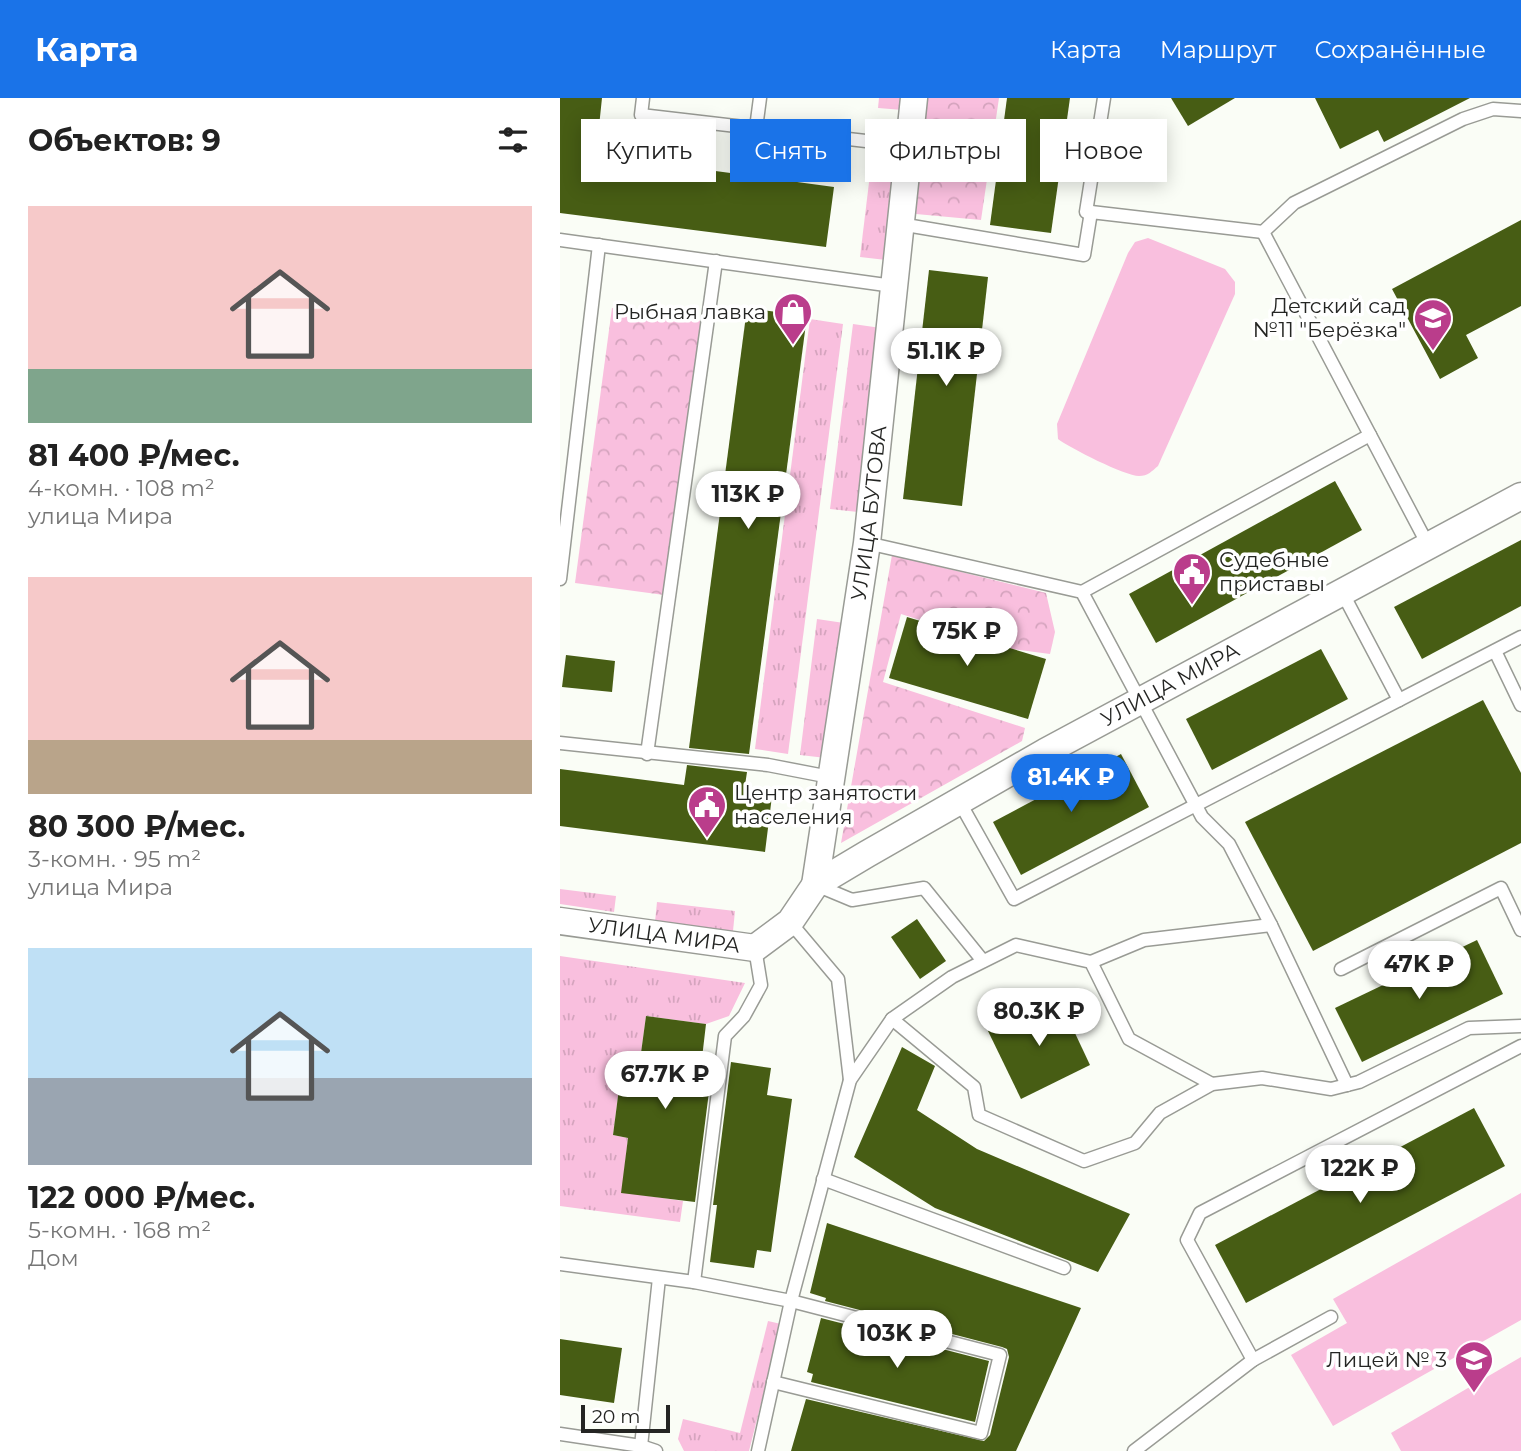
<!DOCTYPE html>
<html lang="ru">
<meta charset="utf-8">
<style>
body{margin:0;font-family:Montserrat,sans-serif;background:#f2f2f2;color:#222;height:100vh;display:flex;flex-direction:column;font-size:26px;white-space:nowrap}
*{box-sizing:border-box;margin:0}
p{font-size:23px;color:#767676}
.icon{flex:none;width:38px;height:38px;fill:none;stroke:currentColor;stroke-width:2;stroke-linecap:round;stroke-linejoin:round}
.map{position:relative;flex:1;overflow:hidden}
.panel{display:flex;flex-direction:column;background:#fff;width:560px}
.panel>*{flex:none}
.guide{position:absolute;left:21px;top:21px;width:665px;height:63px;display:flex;gap:14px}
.scale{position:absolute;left:21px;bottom:18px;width:89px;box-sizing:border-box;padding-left:7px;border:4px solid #242523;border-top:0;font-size:19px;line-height:24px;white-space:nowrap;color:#242523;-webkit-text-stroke:5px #fff;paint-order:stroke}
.price{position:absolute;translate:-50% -60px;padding:0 16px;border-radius:24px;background:#fff;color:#222;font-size:23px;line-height:46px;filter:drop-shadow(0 2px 4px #0008)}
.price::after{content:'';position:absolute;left:50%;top:42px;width:21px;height:16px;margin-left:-10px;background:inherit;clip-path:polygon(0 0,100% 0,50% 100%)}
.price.active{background:#1a73e8;color:#fff}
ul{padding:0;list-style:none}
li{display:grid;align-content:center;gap:14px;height:371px;padding:0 28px}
li span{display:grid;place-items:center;height:217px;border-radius:0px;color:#555}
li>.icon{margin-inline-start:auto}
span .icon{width:126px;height:126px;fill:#fffc;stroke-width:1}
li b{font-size:30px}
h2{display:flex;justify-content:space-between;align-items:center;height:84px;padding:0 28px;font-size:30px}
.pill{padding:0 24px;border-radius:0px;background:#fff;box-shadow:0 4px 18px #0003;font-size:24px;line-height:63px}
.pill.active{background:#1a73e8;color:#fff}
header{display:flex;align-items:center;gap:42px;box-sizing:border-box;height:98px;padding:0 35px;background:#1a73e8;color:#fff}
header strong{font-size:33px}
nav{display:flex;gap:38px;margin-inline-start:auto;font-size:24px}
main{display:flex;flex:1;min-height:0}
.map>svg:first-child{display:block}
</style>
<header>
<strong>Карта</strong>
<nav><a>Карта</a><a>Маршрут</a><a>Сохранённые</a></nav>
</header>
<main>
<section class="panel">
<h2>Объектов: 9<svg class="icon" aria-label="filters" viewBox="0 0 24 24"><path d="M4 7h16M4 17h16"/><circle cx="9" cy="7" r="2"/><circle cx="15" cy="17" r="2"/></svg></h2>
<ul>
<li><span style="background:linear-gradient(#f6c9c9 75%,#7fa58c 0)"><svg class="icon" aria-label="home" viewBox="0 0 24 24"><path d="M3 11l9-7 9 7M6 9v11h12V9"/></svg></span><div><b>81 400 ₽/мес.</b><p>4-комн. · 108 m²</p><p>улица Мира</p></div></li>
<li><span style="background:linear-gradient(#f6c9c9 75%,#b9a48a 0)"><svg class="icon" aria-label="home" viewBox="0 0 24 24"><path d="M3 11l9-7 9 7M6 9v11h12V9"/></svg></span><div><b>80 300 ₽/мес.</b><p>3-комн. · 95 m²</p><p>улица Мира</p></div></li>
<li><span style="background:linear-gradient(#bfe0f5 60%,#9aa5b1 0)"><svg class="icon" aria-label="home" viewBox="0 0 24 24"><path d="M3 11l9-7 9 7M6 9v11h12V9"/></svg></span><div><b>122 000 ₽/мес.</b><p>5-комн. · 168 m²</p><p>Дом</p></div></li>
</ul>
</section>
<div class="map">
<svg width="961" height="1353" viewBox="0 0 961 1353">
<defs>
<pattern id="grass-tufts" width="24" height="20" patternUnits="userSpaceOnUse" patternTransform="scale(1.75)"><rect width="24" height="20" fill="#f9bfde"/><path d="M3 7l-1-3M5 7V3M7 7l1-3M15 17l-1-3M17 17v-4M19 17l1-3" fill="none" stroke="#d5a4be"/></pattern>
<pattern id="forest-crowns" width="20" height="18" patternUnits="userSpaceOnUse" patternTransform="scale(1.75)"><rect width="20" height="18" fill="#f9bfde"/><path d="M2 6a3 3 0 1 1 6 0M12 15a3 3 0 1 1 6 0" fill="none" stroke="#d5a4be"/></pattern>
</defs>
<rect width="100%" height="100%" fill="#fafdf6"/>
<!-- grass -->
<g fill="url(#grass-tufts)">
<path d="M319 0H345L343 12 318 10Z"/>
<path d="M311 68 338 71 326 162 300 159Z"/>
<path d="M250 221 283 226 228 656 195 651Z"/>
<path d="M293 226 321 230 298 414 270 411Z"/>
<path d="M257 521 284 525 266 660 240 657Z"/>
<path d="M0 791 56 798 54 814 0 806Z"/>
<path d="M97 804 175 813 173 833 95 824Z"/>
<path d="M0 858 185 885 169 918 146 926 86 918 78 977 61 975 53 1037 68 1040 62 1094 123 1103 120 1124 0 1108Z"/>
<path d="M208 1223 221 1226 189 1353H124L118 1341 123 1321 180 1335Z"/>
</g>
<!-- forest -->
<g fill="url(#forest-crowns)">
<path d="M366 0H439L421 122 356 116Z"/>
<path d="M52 210 142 223 104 497 15 485Z"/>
<path d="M332 457 486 495 495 534 490 556 452 551 341 516 323 584 465 630 462 643 281 745Z"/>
</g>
<!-- garden -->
<g fill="#f9bfde">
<path d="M588 140 665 171 675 184V196L598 368C592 373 588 378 579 378 565 378 510 350 498 341L497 326 568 155 575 144Z"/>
<path d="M961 1095V1222L773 1328 731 1257 787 1225 773 1201Z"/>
<path d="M961 1259V1353H841L831 1335Z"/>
</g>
<!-- building -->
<g fill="#475d14">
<path d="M0 0H42L36 57 274 89 266 149 0 115Z"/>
<path d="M447 0H510L491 135 430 127Z"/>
<path d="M611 0H675L628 28Z"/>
<path d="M755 0H910L824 44 818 32 780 51Z"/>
<path d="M961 122V208L906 237 918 260 880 281 832 191Z"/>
<path d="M369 172 428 179 402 408 343 401Z"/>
<path d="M187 210 247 218 189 656 129 650Z"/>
<path d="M775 383 802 432 596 545 569 496Z"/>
<path d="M961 442V508L862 561 834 509Z"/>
<path d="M347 519 486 561 468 621 329 580Z"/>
<path d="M761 551 788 601 652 672 626 621Z"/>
<path d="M6 557 55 563 52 594 2 589Z"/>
<path d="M923 602 961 675V745L753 853 685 724Z"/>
<path d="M561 656 589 709 461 777 433 724Z"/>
<path d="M127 667 187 674 184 694 212 698 205 754 0 728V671L124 687Z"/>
<path d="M357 821 386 863 360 881 331 839Z"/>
<path d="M917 842 943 896 802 964 775 910Z"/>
<path d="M498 899 530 967 461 1001 428 933Z"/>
<path d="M86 918 146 926 142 960 153 962 135 1104 61 1095 68 1040 53 1037 61 975 78 977Z"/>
<path d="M342 949 375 968 357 1012 417 1051 570 1116 538 1174 375 1110 294 1059Z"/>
<path d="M171 964 211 970 207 997 232 1001 211 1154 197 1152 194 1170 150 1164 157 1107H153Z"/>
<path d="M914 1010 945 1068 686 1205 655 1147Z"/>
<path d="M267 1125 521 1210 456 1353H231L246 1301 424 1343 430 1337 449 1259 447 1251 442 1249 265 1203 266 1200 250 1195Z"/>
<path d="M261 1220 429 1263 415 1324 251 1284 253 1276 247 1274Z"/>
<path d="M0 1241 62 1250 54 1305 0 1297Z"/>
</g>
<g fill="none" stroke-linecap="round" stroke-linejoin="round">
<defs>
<g id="service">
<path d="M83 0 81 17 349 48"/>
<path d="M196 30 200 0"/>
<path d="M531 114H526L544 0"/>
<path d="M340 126 524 157 531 114 703 134 734 105 903 21 933 11 961 13"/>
<path d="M703 134 868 447"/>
<path d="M0 142 333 188"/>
<path d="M307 445 522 494 642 719 669 746 711 827 787 987"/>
<path d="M0 481 39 147"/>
<path d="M522 494 810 337"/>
<path d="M782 494 839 602"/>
<path d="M935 553 961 607"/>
<path d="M0 645 208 667 270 679"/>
<path d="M87 656 156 163"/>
<path d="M399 703 454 801 961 539"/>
<path d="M256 787 292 802 364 790 423 863"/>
<path d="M230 824 278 881 290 982"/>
<path d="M531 864 584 842 711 827"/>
<path d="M781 871 941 790 961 832"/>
<path d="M332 921 414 989 419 1017 524 1063 575 1045 600 1015 652 986 702 980 771 991 799 984 909 930 961 928"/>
<path d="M263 1081 504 1170"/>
<path d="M0 1166 134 1184 231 1203 440 1257 421 1335 213 1284"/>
<path d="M134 1184 165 938 184 918 201 887 195 850"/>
<path d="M693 1262 627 1142 640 1115 961 948"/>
<path d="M0 1336 81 1348 96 1353"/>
<path d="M81 1348 99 1180"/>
<path d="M198 1353 231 1203 290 982 332 921 392 879 456 847 531 864 569 941 652 986"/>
<path d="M574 1353 693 1262 771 1219"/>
</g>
<g id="minor">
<path id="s1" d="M255 787 307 445 354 0"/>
<path id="s2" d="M0 823 195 850 230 824 255 787 307 756 485 654 961 398"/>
</g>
</defs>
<!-- service casing -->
<use href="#service" stroke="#999b95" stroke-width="15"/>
<!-- minor casing -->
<use href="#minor" stroke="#999b95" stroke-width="29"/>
<!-- service -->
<use href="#service" stroke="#fff" stroke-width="12"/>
<!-- minor -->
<use href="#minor" stroke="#fff" stroke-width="26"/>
</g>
<!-- icons -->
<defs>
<symbol id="shop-pin" viewBox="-11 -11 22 30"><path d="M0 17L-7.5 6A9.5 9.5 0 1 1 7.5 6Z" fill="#ba3d8b" stroke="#fff"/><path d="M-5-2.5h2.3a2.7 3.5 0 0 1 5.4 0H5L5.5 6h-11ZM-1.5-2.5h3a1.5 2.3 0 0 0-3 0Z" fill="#fff"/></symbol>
<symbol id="school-pin" viewBox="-11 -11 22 30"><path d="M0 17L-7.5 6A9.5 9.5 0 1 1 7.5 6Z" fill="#ba3d8b" stroke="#fff"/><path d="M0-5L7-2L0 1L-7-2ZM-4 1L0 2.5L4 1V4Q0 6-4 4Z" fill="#fff"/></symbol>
<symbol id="civic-pin" viewBox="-11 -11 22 30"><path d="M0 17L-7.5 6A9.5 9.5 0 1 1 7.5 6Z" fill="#ba3d8b" stroke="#fff"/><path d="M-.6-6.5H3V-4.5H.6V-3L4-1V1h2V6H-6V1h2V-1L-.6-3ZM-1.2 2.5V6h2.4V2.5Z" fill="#fff"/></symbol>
</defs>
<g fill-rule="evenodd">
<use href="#shop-pin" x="211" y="192" width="44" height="60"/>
<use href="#school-pin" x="851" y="198" width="44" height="60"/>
<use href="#civic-pin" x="610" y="452" width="44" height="60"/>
<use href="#civic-pin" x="125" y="685" width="44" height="60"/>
<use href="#school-pin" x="892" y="1240" width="44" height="60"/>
</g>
<g text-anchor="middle" stroke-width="7" stroke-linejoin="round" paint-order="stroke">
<!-- poi labels -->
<g font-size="21" fill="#242523" stroke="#fff" text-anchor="end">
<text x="846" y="215">Детский сад<tspan x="846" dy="24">№11 "Берёзка"</tspan></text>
<text x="206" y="221">Рыбная лавка</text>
<text x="659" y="469" text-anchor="start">Судебные<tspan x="659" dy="24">приставы</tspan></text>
<text x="174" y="702" text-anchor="start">Центр занятости<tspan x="174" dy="24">населения</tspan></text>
<text x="887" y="1269">Лицей № 3</text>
</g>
<!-- street labels -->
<g font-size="21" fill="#242523" stroke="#fff">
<text dy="7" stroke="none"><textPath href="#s1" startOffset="376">УЛИЦА БУТОВА</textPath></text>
<text dy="7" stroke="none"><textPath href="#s2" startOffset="693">УЛИЦА МИРА</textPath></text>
<text dy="7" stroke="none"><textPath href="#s2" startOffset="105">УЛИЦА МИРА</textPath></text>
</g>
</g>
</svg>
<div class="scale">20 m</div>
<b class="price" style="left:386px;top:290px">51.1K ₽</b>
<b class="price" style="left:188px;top:433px">113K ₽</b>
<b class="price" style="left:407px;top:570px">75K ₽</b>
<b class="price active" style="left:511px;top:716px">81.4K ₽</b>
<b class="price" style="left:859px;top:903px">47K ₽</b>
<b class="price" style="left:479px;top:950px">80.3K ₽</b>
<b class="price" style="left:105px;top:1013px">67.7K ₽</b>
<b class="price" style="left:800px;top:1107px">122K ₽</b>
<b class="price" style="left:337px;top:1272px">103K ₽</b>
<div class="guide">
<a class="pill">Купить</a>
<a class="pill active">Снять</a>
<a class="pill">Фильтры</a>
<a class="pill">Новое</a>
</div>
</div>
</main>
